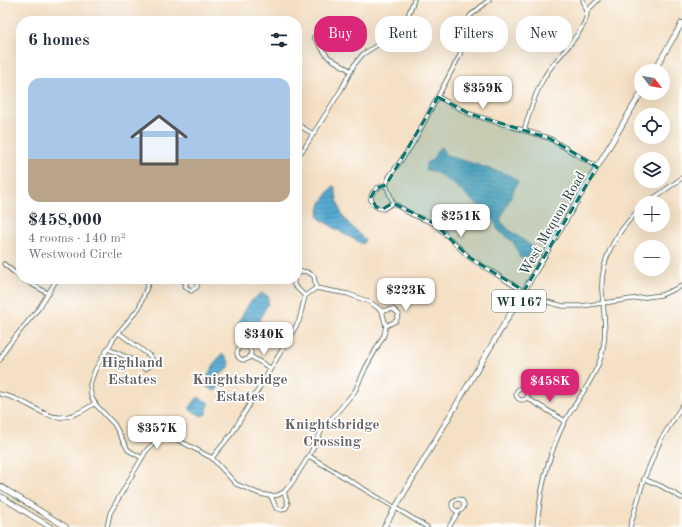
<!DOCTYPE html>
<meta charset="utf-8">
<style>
body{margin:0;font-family:"Old Standard TT",serif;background:#f6f6f7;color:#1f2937;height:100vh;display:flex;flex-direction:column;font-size:15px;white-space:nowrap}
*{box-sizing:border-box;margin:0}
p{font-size:13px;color:#747a83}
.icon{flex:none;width:22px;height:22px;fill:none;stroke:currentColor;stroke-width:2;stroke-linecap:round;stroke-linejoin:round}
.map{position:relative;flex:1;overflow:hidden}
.sheet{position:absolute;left:16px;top:16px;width:286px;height:268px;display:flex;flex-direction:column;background:#fff;border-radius:16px;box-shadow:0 4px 16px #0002}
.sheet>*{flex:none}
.top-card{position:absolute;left:314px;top:16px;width:308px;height:36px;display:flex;gap:8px}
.needle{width:26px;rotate:121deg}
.controls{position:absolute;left:634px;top:64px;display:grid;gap:8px}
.controls a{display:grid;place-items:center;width:36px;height:36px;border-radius:50%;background:#fff;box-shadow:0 4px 16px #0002;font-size:20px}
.price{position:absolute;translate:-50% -34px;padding:0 9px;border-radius:8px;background:#fff;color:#222;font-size:13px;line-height:26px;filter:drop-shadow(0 1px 2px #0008)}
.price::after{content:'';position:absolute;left:50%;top:24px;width:12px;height:9px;margin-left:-6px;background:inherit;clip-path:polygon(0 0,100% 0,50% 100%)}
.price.selected{background:#db2777;color:#fff}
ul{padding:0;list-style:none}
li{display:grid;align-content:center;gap:8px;height:212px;padding:0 12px}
li span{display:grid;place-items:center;height:124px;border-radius:12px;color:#555}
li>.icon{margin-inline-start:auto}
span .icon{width:72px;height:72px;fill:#fffc;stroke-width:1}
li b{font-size:17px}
h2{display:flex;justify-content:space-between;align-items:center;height:48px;padding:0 12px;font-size:17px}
.tag{padding:0 14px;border-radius:16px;background:#fff;box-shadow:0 4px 16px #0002;font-size:14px;line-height:36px}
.tag.selected{background:#db2777;color:#fff}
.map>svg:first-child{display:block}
</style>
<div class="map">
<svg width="682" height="527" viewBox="0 0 682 527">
<defs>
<pattern id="water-rules" width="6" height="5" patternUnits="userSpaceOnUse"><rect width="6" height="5" fill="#54a9d0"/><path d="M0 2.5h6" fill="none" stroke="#458baa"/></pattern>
</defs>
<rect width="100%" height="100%" fill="#fff"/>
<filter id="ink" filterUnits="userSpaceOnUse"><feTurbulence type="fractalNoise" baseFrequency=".025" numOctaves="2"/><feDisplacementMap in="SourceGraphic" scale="8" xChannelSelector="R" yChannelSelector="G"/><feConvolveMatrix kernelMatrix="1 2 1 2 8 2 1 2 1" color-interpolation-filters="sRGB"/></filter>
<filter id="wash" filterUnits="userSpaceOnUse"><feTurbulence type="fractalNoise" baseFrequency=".012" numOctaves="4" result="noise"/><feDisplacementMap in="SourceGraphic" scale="16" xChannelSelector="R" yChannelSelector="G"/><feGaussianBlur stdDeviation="0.9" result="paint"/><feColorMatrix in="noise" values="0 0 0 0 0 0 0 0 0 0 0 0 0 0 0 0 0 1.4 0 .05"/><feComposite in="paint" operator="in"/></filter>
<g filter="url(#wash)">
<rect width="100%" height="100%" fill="#f4e0c4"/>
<!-- water -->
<g fill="url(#water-rules)" stroke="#3a7382">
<path d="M441 147 446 155 509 175 518 181 500 220 508 229 534 248 528 257 520 258 514 243 498 230 492 217 452 183C443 179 437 170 426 170V163L432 160 439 148Z"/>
<path d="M333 186 335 187C340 220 344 218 365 240L363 244 344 234 320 219 318 215 321 203Z"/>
<path d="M261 293 268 296V303L251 336 243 338 238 335 236 328 249 303Z"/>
<path d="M222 354 228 359 230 365 228 369 217 377 219 387 215 391 205 386 204 383 216 361Z"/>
<path d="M198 397 209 403 206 414 202 416 190 410V407Z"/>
</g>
</g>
<g filter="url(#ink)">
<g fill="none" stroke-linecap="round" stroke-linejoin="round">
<defs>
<g id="minor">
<path d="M489 0 470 16 466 24 460 55 412 145 389 177 386 185 393 203 413 215 435 224 470 258 536 299 563 306H581L661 295 682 286"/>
<path d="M587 11 598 0"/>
<path d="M314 37 328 57 351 71"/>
<path d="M438 97 470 114 549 138 597 167"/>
<path d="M297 124 313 134"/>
<path d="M524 131C530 111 535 93 545 76 555 58 587 31 587 12 586 8 584 3 583 0"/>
<path d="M297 157 305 147 341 90 354 65 363 54 396 33 406 21 414 0"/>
<path d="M386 185C368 188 365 206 383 209L393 203"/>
<path d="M647 203 682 178"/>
<path d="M4 264 21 278"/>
<path d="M297 274C303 269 308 272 314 276L316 288"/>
<path d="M23 279 49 294"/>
<path d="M179 279 186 282"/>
<path d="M188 279 185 286 191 291 197 287V282L195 279"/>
<path d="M294 279V285L305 296"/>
<path d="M382 311 393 309 399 314 396 321 386 326"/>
<circle cx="244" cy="353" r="7"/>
<path d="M108 349 131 359 145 369 152 365 153 360 150 356 119 333"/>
<path d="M250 356 270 368"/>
<path d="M0 360 6 348 39 308 57 279"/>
<circle cx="522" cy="394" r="6"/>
<path d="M0 394C42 402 48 436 95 403"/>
<path d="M527 398 565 421"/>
<path d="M309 456 427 527"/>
<path d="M142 458 128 450 114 424 96 405 91 396 90 384 95 370 114 338 139 308 150 279"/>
<path d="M644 479 661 486 682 498"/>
<path d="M271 496 276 508 282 510 286 508 288 504 284 492"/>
<circle cx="458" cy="505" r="6"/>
<path d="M107 527 110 513 146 451 156 441 164 439 178 440 212 458 236 484 260 494 271 496 278 495 284 492 291 484 309 456 322 430 355 391 366 367 384 335 386 326 382 311 370 302 348 294 316 288 305 296 299 321 292 333 233 432 212 458"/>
<path d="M449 527 459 511"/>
<path d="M537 527C540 491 548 454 565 421 576 401 592 383 600 360 608 337 604 315 602 291 600 258 618 230 641 208"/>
<path d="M630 527 644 479 660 441 682 406"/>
</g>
<g id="major">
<path d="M654 71 682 23"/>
<path d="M0 486 66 527"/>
<path d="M0 496 50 527"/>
<path d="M384 527 641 93"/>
</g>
</defs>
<!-- minor casing -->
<use href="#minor" stroke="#3f554a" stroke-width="5"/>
<!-- major casing -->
<use href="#major" stroke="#3f554a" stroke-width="6"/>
<!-- minor -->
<use href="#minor" stroke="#fff" stroke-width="3.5"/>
<!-- major -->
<use href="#major" stroke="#fff" stroke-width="4.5"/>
</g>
</g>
<!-- marked area -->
<path fill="#0f766e" fill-opacity="0.2" stroke="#0f766e" stroke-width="3" stroke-dasharray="8 5" stroke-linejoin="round" d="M438 97 470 114 549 138 597 167 524 291 470 258 435 224 393 203 383 209 376 207 371 197 376 188 386 185Z"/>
<g text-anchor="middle" stroke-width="3.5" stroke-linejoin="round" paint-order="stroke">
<!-- shield labels -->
<rect fill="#fff" stroke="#627771" stroke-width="1" x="492" y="290" width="54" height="22" rx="3"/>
<g font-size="13" font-weight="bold" fill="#1f3d34">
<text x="519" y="306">WI 167</text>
</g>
<!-- street labels -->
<g font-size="14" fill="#1f3d34" stroke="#fff">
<text transform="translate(552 223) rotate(-60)" y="5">West Mequon Road</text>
</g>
<!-- neighbourhood labels -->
<g font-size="15" font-weight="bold" fill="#656062" stroke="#fff">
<text x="132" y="367">Highland<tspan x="132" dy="17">Estates</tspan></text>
<text x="240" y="384">Knightsbridge<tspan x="240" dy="17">Estates</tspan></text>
<text x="332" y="429">Knightsbridge<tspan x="332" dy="17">Crossing</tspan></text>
</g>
</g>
</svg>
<div class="controls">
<a><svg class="needle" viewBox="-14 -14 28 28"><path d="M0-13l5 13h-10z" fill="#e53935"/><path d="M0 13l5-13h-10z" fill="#747a83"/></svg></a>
<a><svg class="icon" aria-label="locate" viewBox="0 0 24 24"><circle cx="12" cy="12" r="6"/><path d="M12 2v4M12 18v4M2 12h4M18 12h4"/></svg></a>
<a><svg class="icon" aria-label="layers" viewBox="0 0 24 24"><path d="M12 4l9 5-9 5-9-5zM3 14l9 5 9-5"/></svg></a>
<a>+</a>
<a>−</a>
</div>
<b class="price" style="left:483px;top:110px">$359K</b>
<b class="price" style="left:461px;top:238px">$251K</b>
<b class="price" style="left:406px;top:312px">$223K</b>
<b class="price" style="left:264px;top:356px">$340K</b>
<b class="price selected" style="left:550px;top:403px">$458K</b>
<b class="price" style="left:157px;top:450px">$357K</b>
<div class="top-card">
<a class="tag selected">Buy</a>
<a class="tag">Rent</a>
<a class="tag">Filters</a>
<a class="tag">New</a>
</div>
<section class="sheet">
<h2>6 homes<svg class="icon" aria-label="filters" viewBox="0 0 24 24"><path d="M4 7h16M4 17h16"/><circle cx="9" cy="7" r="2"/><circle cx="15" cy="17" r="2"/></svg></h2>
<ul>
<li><span style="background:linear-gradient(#a9c7e8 65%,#b9a48a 0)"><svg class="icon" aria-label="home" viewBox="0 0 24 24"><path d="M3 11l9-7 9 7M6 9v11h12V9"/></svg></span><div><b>$458,000</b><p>4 rooms · 140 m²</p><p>Westwood Circle</p></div></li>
</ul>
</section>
</div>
